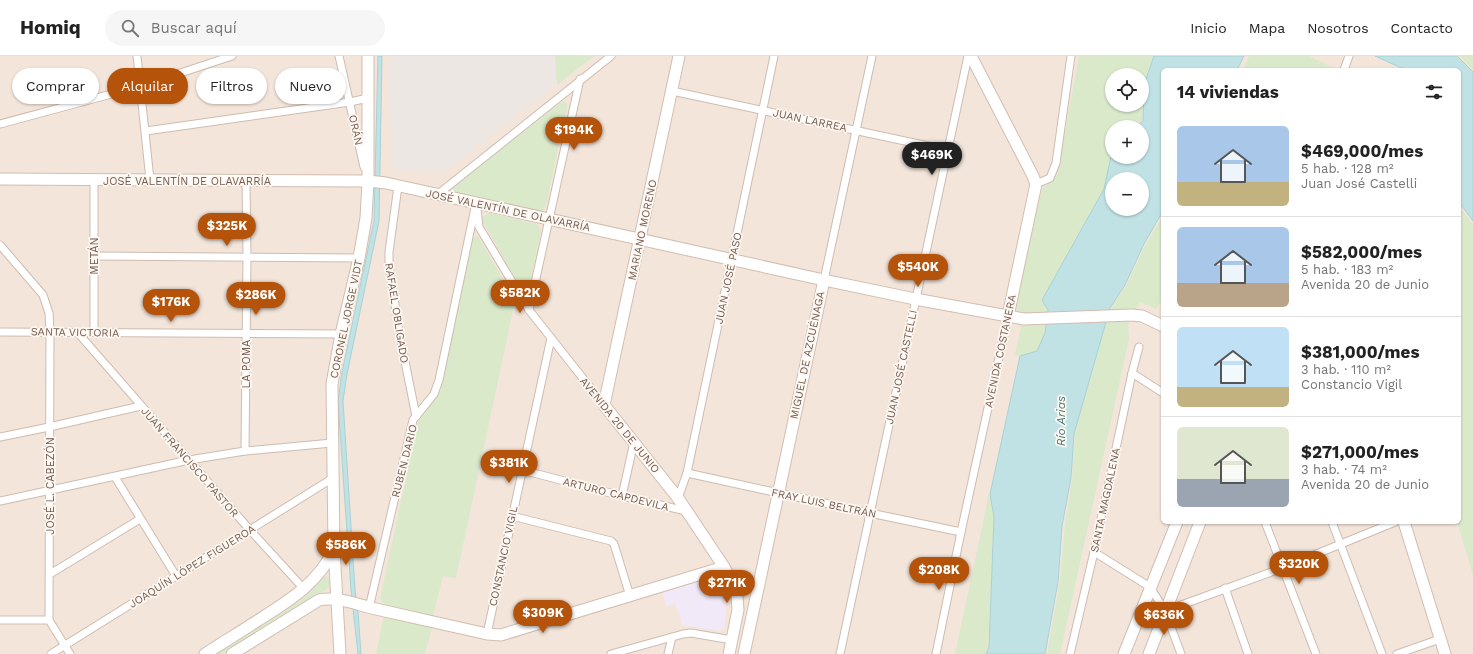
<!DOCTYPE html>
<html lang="es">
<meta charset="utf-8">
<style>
body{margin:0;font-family:"Work Sans",sans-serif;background:#f6f6f6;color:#222;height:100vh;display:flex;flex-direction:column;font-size:15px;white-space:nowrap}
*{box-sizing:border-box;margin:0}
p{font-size:13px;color:#767676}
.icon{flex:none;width:22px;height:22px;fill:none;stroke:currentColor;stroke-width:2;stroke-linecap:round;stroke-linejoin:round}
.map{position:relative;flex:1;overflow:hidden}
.panel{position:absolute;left:1161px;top:12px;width:300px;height:456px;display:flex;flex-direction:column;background:#fff;border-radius:6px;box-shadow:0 1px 3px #0004}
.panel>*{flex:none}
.top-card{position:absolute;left:12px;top:12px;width:380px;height:36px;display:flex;gap:8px}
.buttons{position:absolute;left:1105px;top:12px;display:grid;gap:8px}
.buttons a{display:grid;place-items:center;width:44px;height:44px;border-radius:50%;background:#fff;box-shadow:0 1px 3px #0004;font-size:20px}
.price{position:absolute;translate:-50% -34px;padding:0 9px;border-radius:14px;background:#b45309;color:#fff;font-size:13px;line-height:26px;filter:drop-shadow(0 1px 2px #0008)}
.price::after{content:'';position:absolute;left:50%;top:24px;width:12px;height:9px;margin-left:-6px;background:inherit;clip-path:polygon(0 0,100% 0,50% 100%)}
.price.active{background:#222;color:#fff}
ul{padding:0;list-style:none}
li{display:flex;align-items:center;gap:12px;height:100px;padding:0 16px}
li+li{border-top:1px solid #e0e0e0}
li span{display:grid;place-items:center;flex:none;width:112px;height:80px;border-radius:6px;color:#555}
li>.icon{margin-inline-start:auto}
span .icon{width:48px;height:48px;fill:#fffc;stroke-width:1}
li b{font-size:17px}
h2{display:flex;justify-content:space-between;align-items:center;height:48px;padding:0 16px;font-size:17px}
.tag{padding:0 14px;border-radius:18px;background:#fff;box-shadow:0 1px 3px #0004;font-size:14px;line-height:36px}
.tag.active{background:#b45309;color:#fff}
header{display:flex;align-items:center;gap:24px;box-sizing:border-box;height:56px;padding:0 20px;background:#fff;border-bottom:1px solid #e0e0e0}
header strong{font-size:19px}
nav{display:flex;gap:22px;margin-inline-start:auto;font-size:14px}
.search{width:280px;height:36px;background:#f6f6f6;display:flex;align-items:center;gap:10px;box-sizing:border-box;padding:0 14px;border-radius:22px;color:#767676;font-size:15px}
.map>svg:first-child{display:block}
</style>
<header>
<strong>Homiq</strong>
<div class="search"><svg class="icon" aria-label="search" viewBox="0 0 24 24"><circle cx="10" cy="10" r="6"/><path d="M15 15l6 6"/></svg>Buscar aquí</div>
<nav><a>Inicio</a><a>Mapa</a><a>Nosotros</a><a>Contacto</a></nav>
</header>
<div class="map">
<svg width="1473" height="598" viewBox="0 0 1473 598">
<rect width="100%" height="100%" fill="#fbf4eb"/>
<!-- residential -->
<g fill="#f3e5da" fill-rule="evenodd">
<path d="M0 0H1267L1261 14H1163V466H1459L1473 509V598H0ZM1112 19H1142V49H1112ZM1112 71H1142V101H1112ZM1112 123H1142V153H1112Z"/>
<path d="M1289 0H1473V227L1459 154V14H1321Z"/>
</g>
<!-- industrial -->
<path fill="#ede7e3" d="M391 0H555L557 29 533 46 443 117 392 111 389 9Z"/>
<!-- education -->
<path fill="#f1e8f8" d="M711 519 721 527 726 545V558L724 572 719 575 682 569 675 548 666 550 662 533Z"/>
<!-- green -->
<g fill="#d9e9ca" fill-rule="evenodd">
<path d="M555 0H594L557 29Z"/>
<path d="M1079 0H1154L1144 29 1142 65 1135 71H1112V94L1104 133 1042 244 1047 254 1045 277 1037 295 1020 300 1015 299 1024 256 1014 254 1042 133 1057 119ZM1112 19H1142V49H1112Z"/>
<path d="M1249 0H1309L1338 14H1243Z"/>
<path d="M1459 0H1473V14Z"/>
<path d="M562 46H565L567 47V51L546 149 543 155H538L456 137 453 134 454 130Z"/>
<path d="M1459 149 1473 169V519L1457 466H1459Z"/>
<path d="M489 157 537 168 541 174 528 236 523 237 482 164V161Z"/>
<path d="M1163 160V242L1156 253 1140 246 1128 269 1129 283 1060 598H1047L1060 525 1065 468 1072 423 1075 378 1099 288 1113 249 1127 228 1146 188Z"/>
<path d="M478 180 515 245 456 522 443 520 433 560 385 549 380 543 418 365 441 334 473 182Z"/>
<path d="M989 438 994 461 988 591 985 598H955Z"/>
<path d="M326 520 329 523C330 527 330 529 327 533L222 598H213C244 579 276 562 305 541 312 536 316 522 326 520Z"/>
<path d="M384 560 432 571 425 598H376Z"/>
</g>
<!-- water -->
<g fill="#c0e2e4" stroke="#a7d2d5" fill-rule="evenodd">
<path d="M378 0H382L379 165 347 318 343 345 355 534 358 556 361 598H358L351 534 338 346 342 316 374 165Z"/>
<path d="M1154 0H1244L1237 14H1163V155L1145 186 1125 229 1110 252 1074 378 1071 422 1062 470 1058 526 1045 598H986L989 591 994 461 990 438 1020 300 1037 295 1045 277 1048 254 1042 244 1104 133 1112 96V101H1142V71H1136L1143 65 1144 29ZM1112 123H1142V153H1112Z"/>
<path d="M1375 0H1457L1473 16V165L1459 146V14H1406Z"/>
</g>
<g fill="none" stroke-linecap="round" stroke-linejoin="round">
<defs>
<g id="street">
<path d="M137 0 150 124"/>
<path d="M339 0 364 111"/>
<path d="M1344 14 1349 0"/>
<path d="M672 35 947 94"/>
<path d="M0 68 141 30 232 0"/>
<path d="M146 75 350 46 368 42"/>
<path d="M1036 128 1050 122 1056 107 1071 0"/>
<path d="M398 130 389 196V209L399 276 416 360"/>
<path d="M437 139 611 0"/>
<path d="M477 153 479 171 529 254 604 349"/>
<path d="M0 189 43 239 49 257 50 276 49 564 70 598"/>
<path d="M94 200 359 202"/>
<path d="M824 224 872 0"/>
<path d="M529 254 580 23"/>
<path d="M0 276 341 278"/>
<path d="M94 276V124"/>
<path d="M78 277 250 474 304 533"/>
<path d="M1132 317 1163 337"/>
<path d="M0 381 49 371 141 350"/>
<path d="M245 395 247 201 246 125"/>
<path d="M522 414 622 440 686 455"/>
<path d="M687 417 870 457 961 476"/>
<path d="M115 421 176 520"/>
<path d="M622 440 634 386"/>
<path d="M678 442 687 417 774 0"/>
<path d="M0 445 189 404 245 395 332 387"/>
<path d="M512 460 611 485 614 488 630 540"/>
<path d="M1265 466 1316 598"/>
<path d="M1332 466 1382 598"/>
<path d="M1094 496 1150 531 1165 555 1181 598"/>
<path d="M50 518 140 463"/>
<path d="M1225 532 1248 598"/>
<path d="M369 552 413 364 434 338 439 324 476 147"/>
<path d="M1165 555 1282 512 1395 466"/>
<path d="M0 564H49"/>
<path d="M487 578 551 282"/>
<path d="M51 598 333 422"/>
<path d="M611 598 683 578 691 577 732 584"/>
<path d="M668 598 672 581"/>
<path d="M840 598 968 0"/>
<path d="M936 598 961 476 1008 260"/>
<path d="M1070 598 1094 496 1132 317 1139 291"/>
<path d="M1397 598 1440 583"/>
</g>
<g id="secondary">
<path d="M679 0 604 349 678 442 724 511 734 530 737 540 738 554 729 598"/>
<path d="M971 0 1033 120 1036 128 1008 260"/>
<path d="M0 123 368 125 386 127 824 224 915 243 1024 263 1132 259 1142 260 1163 270"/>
<path d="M1404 466 1445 598"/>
<path d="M205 598C222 587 240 576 257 565 287 546 319 527 334 493"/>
<path d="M232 598 319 544C339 540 357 549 376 553 413 561 450 570 487 578L501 579 724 511"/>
<path d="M340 598 334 493 332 328 341 278 359 202 366 162 368 125V0"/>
<path d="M744 598 824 224"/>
<path d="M1124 598 1177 466"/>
<path d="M1149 598 1200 466"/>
</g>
</defs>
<!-- street casing -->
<use href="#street" stroke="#cdbcb1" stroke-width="9"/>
<!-- secondary casing -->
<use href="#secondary" stroke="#d2bdb1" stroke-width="13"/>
<!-- street -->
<use href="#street" stroke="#fff" stroke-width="7"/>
<!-- secondary -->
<use href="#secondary" stroke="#fff" stroke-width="11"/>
</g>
<g text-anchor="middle" stroke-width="3.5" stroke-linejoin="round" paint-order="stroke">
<!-- street labels -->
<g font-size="11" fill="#755a4f" stroke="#fef8f2">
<text transform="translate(810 64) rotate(12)" y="4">JUAN LARREA</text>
<text transform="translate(356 74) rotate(77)" y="4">ORÁN</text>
<text x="187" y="129">JOSÉ VALENTÍN DE OLAVARRÍA</text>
<text transform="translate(508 154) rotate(12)" y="4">JOSÉ VALENTÍN DE OLAVARRÍA</text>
<text transform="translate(642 174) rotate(-78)" y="4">MARIANO MORENO</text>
<text transform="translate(94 200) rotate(-90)" y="4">METÁN</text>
<text transform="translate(728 222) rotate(-78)" y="4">JUAN JOSÉ PASO</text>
<text transform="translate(397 257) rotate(81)" y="4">RAFAEL OBLIGADO</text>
<text transform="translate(346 263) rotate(-78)" y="4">CORONEL JORGE VIDT</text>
<text transform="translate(75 276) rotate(1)" y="4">SANTA VICTORIA</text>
<text transform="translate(1000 295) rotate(-78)" y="4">AVENIDA COSTANERA</text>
<text transform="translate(807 299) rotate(-78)" y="4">MIGUEL DE AZCUÉNAGA</text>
<text transform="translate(246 308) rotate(-90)" y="4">LA POMA</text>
<text transform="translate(901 311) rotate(-78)" y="4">JUAN JOSÉ CASTELLI</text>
<text transform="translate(620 369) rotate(51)" y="4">AVENIDA 20 DE JUNIO</text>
<text transform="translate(404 405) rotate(-76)" y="4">RUBEN DARIO</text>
<text transform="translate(190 406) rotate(49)" y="4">JUAN FRANCISCO PASTOR</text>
<text transform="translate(50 430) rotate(-90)" y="4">JOSÉ L. CABEZÓN</text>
<text transform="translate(616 438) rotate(14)" y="4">ARTURO CAPDEVILA</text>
<text transform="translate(1105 444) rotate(-78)" y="4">SANTA MAGDALENA</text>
<text transform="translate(824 447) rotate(12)" y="4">FRAY LUIS BELTRÁN</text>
<text transform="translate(503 500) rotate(-78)" y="4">CONSTANCIO VIGIL</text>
<text transform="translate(192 510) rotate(-32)" y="4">JOAQUÍN LÓPEZ FIGUEROA</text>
</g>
<!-- water labels -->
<g font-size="12" font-style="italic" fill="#477b7f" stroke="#fef8f2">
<text transform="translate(1061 365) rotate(-90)" y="4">Río Arias</text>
</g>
</g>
</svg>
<div class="buttons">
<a><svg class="icon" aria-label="locate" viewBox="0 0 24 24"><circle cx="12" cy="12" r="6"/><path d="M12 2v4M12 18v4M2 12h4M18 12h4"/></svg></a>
<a>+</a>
<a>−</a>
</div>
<b class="price" style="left:574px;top:95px">$194K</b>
<b class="price active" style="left:932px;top:120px">$469K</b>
<b class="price" style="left:227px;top:191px">$325K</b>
<b class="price" style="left:918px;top:232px">$540K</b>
<b class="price" style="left:520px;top:258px">$582K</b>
<b class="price" style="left:256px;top:260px">$286K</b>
<b class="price" style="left:171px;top:267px">$176K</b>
<b class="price" style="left:509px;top:428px">$381K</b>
<b class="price" style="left:346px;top:510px">$586K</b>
<b class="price" style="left:1299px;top:529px">$320K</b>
<b class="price" style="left:939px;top:535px">$208K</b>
<b class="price" style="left:727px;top:548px">$271K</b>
<b class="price" style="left:543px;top:578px">$309K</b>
<b class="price" style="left:1164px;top:580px">$636K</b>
<div class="top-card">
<a class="tag">Comprar</a>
<a class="tag active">Alquilar</a>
<a class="tag">Filtros</a>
<a class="tag">Nuevo</a>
</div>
<section class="panel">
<h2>14 viviendas<svg class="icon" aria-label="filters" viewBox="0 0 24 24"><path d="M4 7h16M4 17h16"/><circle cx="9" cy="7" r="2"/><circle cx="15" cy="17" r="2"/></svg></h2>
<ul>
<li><span style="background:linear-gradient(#a9c7e8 70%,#c2b280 0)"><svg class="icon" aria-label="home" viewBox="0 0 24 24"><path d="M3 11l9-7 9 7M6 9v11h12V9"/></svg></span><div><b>$469,000/mes</b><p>5 hab. · 128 m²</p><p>Juan José Castelli</p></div></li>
<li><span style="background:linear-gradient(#a9c7e8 70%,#b9a48a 0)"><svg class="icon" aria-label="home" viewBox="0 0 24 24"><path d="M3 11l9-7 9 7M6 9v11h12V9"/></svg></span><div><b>$582,000/mes</b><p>5 hab. · 183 m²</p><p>Avenida 20 de Junio</p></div></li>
<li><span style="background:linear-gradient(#bfe0f5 75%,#c2b280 0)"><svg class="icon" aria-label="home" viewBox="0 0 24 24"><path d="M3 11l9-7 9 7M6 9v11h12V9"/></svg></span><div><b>$381,000/mes</b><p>3 hab. · 110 m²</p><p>Constancio Vigil</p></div></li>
<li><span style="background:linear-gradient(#dfe7d0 65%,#9aa5b1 0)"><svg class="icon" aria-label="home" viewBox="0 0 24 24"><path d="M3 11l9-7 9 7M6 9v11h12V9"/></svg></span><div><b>$271,000/mes</b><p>3 hab. · 74 m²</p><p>Avenida 20 de Junio</p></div></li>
</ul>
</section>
</div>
